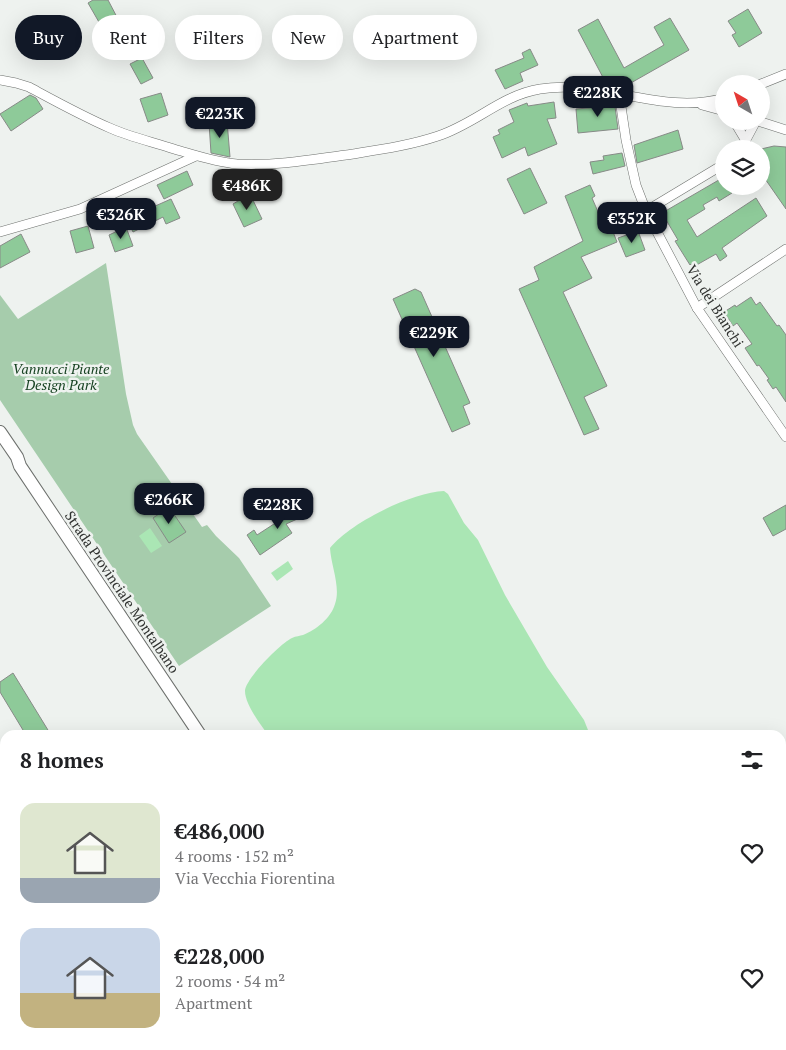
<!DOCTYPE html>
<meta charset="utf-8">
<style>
body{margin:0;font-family:"PT Serif",serif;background:#f6f6f6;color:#202124;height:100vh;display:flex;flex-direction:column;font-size:19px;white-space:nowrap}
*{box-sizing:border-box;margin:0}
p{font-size:16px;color:#757577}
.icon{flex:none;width:28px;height:28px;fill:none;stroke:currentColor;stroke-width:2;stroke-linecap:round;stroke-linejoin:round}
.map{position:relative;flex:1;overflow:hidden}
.drawer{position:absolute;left:0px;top:730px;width:786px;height:320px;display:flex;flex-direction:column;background:#fff;border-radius:15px 15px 0 0;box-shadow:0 5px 20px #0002}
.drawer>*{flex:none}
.hud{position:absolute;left:15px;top:15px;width:500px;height:45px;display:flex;gap:10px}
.needle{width:32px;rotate:321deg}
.buttons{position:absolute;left:715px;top:75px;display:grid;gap:10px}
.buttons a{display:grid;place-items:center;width:55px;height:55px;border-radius:50%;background:#fff;box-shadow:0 5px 20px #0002;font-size:25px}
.price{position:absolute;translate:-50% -42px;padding:0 11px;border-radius:10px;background:#111827;color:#fff;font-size:16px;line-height:32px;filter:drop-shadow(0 1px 2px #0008)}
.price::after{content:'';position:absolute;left:50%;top:30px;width:15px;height:11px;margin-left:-8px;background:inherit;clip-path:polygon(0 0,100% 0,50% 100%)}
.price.current{background:#222;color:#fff}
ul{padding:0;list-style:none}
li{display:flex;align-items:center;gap:15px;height:125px;padding:0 20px}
li span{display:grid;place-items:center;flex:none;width:140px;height:100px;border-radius:15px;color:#555}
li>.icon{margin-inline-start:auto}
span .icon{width:60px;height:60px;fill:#fffc;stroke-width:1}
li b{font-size:21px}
h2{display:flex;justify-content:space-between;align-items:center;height:60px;padding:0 20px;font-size:21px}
.chip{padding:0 18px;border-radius:22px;background:#fff;box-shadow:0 5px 20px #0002;font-size:18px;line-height:45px}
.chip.current{background:#111827;color:#fff}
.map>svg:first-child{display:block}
</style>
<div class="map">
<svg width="786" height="1050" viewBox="0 0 786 1050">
<rect width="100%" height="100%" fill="#eef2ef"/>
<!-- green -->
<path fill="#a6ccac" d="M106 263 126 394 133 425 137 434 202 527 207 525 216 536 239 558 271 606 179 666 0 400V295L18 319Z"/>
<!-- water -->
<g fill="#aae6b4">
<path d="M444 491 448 494 464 523 478 540 505 595 547 667 584 720 590 735H268C260 724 245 704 245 691 245 679 281 643 292 638 296 636 300 636 303 635 316 630 331 618 335 604 341 587 331 566 330 548 350 523 412 492 444 491Z"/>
<path d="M150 528 162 546 151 553 139 536Z"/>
<path d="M288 561 293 569 277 581 271 573Z"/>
</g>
<!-- building -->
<g fill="#8eca99" stroke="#878a87">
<path d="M93 0H108L130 42 115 50 88 3Z"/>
<path d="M748 9 762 33 739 47 732 35 736 33 728 21Z"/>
<path d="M670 18 689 50 629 84 617 87 607 85 578 30 598 19 624 68 664 45 654 27Z"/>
<path d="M60 19 66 40 42 47 36 26Z"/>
<path d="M530 49 538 65 520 73 523 81 505 89 495 70 524 58 522 53Z"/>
<path d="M142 58 153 78 141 84 130 64Z"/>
<path d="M161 93 168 115 148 122 140 99Z"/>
<path d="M30 95 36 98 43 109 11 131 0 114Z"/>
<path d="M602 97 614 99 618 129 578 133 576 109 601 107Z"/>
<path d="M554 102 556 118 547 119 557 144 528 156 525 147 502 158 493 137 500 134 498 130 514 122 509 110 527 103 528 106Z"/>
<path d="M227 121 230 157 211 153 209 123Z"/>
<path d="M678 130 683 149 637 163 634 145Z"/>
<path d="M774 146 786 147V209L761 173V149Z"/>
<path d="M622 153 625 166 593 174 590 162 604 160 603 156Z"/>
<path d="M530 168 547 203 524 214 507 179Z"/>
<path d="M187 171 193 185 164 199 157 185Z"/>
<path d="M724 177V186H728L732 193 719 201 717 197 703 205 705 209 687 220 697 237 756 198 767 216 722 248 727 256 720 261 716 254 693 267 691 264 690 265 675 241 678 240 662 213Z"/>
<path d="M590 185 595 196 592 198 602 221 608 219 617 242 581 257 592 278 563 292 607 386 584 397 599 429 584 435 519 289 539 280 534 267 583 241 565 196Z"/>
<path d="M250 194 262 219 244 227 233 204Z"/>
<path d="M171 199 180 218 166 224 163 217 133 232 124 213 142 205 144 211Z"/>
<path d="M88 226 94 248 76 253 70 231Z"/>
<path d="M126 227 133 246 115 252 109 235Z"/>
<path d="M638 231 645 250 626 257 618 238Z"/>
<path d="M21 234 30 252 0 268V246Z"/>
<path d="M415 289 421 292 470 403 463 406 470 424 452 432 393 299Z"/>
<path d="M751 297 756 305 760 302 777 326 779 325 786 335V402L776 387 773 389 767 380 769 379 759 365 757 366 745 348 752 344 737 323 733 326 724 312 735 305 736 307Z"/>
<path d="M309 502 313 512 286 524 292 533 260 555 247 535 254 530 257 535 294 511 293 509Z"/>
<path d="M786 505V529L773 536 763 518Z"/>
<path d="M169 507 186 532 169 543 153 518Z"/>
<path d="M13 673 51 735H26L0 692V682Z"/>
</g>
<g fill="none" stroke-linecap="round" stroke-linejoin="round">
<defs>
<g id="minor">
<path d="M0 80 16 83 29 87C55 101 82 116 110 128 130 137 153 142 174 149 195 155 215 162 237 164 273 166 310 160 346 155 377 150 408 146 438 136 475 124 502 95 540 89 602 79 663 116 724 98"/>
<path d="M761 84 786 74"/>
<path d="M619 93 626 140 636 185 646 211 697 308 786 437"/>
<path d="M702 105 724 111"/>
<path d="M734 121 746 141"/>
<path d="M758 121 786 130"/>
<path d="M741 149 756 121"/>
<path d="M646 211 724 164"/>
<path d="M0 232 80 209 196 156"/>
<path d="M697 308 786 249"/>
<path d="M0 752 5 760"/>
<path d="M0 792 5 789"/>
<path d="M0 1001 5 1007"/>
<path d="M0 1044 5 1041"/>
<path d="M33 1045 37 1050"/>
</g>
<g id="secondary">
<path d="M0 432 17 457 20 466 200 735"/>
<path d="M365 1045 367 1050"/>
</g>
</defs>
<!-- minor casing -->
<use href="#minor" stroke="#6d706d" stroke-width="10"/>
<!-- secondary casing -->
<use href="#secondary" stroke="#6d706d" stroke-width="14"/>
<!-- minor -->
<use href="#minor" stroke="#fff" stroke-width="9"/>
<!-- secondary -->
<use href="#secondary" stroke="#fff" stroke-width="12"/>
</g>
<g text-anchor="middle" stroke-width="5" stroke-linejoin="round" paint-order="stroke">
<!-- street labels -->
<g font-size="14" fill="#303230" stroke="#eef2ef">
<text transform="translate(715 306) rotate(58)" y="5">Via dei Bianchi</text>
<text transform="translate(122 592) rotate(56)" y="5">Strada Provinciale Montalbano</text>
</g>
<!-- park labels -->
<g font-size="14" font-style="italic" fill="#174222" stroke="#eef2ef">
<text x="61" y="374">Vannucci Piante<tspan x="61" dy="16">Design Park</tspan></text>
</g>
</g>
</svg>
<div class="buttons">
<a><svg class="needle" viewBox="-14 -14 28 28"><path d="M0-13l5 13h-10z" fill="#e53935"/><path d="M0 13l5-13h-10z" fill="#757577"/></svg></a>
<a><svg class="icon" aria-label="layers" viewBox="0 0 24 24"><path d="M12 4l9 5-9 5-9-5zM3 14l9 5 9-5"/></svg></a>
</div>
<b class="price" style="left:598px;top:118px">€228K</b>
<b class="price" style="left:220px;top:139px">€223K</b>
<b class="price current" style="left:247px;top:211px">€486K</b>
<b class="price" style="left:121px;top:240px">€326K</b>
<b class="price" style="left:632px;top:244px">€352K</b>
<b class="price" style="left:434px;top:358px">€229K</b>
<b class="price" style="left:169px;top:525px">€266K</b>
<b class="price" style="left:278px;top:530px">€228K</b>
<div class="hud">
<a class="chip current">Buy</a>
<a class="chip">Rent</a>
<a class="chip">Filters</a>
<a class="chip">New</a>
<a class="chip">Apartment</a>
</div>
<section class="drawer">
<h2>8 homes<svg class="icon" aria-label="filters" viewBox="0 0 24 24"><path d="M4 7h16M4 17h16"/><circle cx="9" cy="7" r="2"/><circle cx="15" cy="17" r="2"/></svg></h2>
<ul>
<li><span style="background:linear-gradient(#dfe7d0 75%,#9aa5b1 0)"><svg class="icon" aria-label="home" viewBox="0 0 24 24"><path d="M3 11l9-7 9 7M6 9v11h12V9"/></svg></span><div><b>€486,000</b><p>4 rooms · 152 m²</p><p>Via Vecchia Fiorentina</p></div><svg class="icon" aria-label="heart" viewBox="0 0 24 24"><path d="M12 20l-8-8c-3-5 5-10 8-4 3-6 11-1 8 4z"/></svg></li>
<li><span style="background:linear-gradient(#c9d6e8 65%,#c2b280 0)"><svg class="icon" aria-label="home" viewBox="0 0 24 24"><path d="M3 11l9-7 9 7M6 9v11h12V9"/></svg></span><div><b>€228,000</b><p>2 rooms · 54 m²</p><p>Apartment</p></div><svg class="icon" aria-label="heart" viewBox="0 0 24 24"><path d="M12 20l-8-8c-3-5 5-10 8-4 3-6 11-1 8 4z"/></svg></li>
</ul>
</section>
</div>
